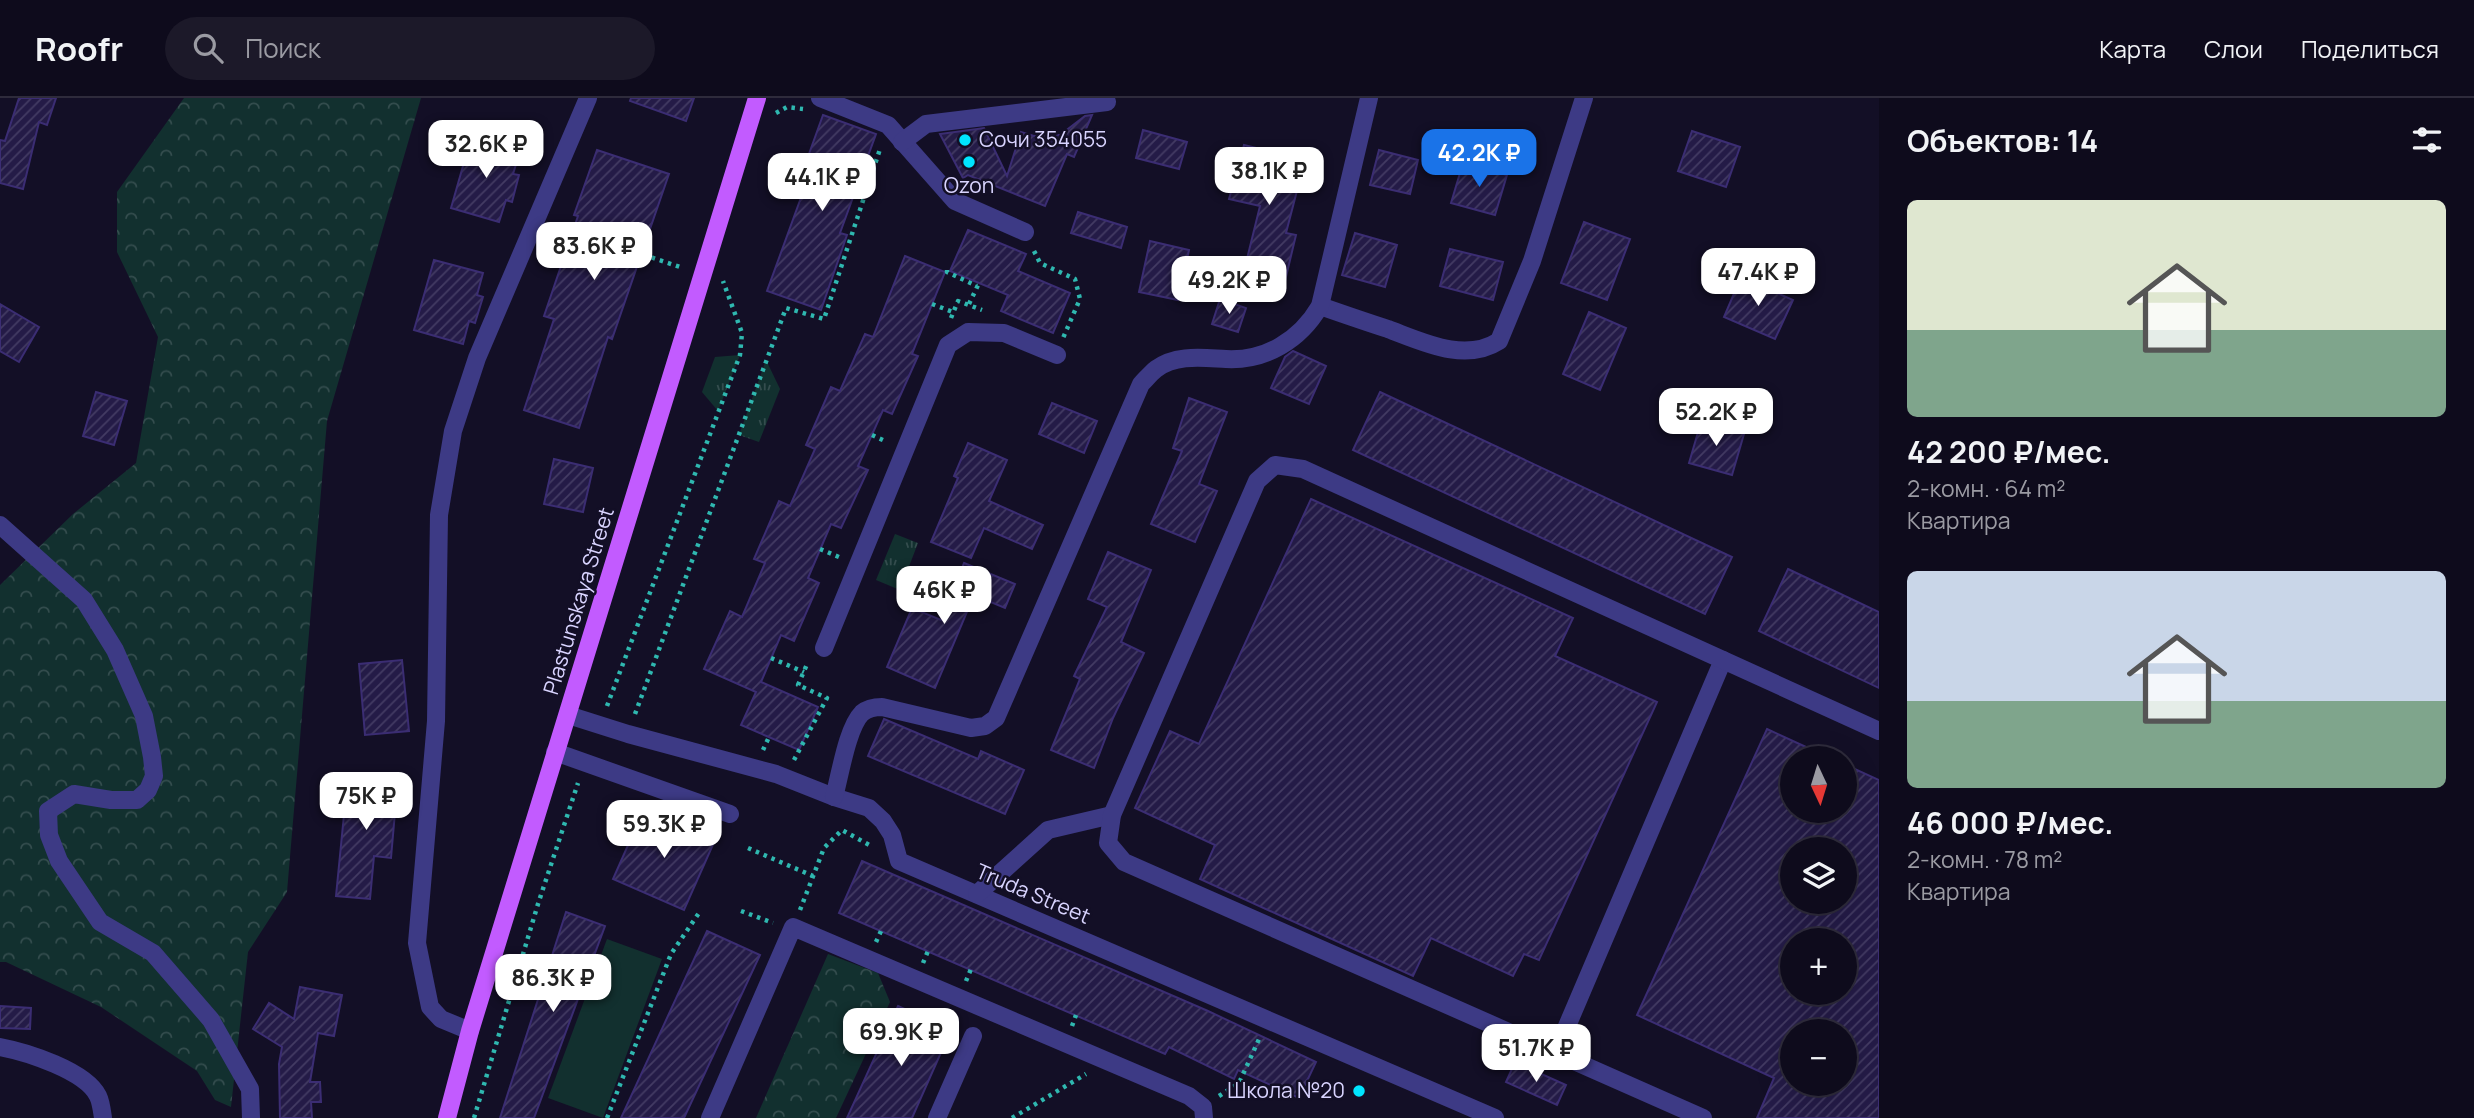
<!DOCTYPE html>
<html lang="ru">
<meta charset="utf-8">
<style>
body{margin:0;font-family:Manrope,sans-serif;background:#1c1929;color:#f1f3f6;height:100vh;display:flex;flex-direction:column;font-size:26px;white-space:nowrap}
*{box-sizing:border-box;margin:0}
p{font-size:23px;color:#9b9ba3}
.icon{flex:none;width:38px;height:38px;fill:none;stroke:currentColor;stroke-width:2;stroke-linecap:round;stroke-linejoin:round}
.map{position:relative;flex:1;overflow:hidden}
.details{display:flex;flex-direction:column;background:#0e0b1c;width:595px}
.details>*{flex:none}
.needle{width:46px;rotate:176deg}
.fabs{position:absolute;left:1780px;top:648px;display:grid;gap:14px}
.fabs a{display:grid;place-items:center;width:77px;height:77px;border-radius:50%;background:#0e0b1c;box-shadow:0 7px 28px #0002,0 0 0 2px #2e2b3b;font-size:35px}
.price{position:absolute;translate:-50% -60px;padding:0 16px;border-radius:14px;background:#fff;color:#222;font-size:23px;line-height:46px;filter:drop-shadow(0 2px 4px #0008)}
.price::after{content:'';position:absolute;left:50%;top:42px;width:21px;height:16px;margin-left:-10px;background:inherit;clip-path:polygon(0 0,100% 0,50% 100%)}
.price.selected{background:#1a73e8;color:#fff}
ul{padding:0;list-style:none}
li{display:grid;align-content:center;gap:14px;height:371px;padding:0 28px}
li span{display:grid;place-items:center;height:217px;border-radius:10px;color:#555}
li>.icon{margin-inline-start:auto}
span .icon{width:126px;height:126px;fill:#fffc;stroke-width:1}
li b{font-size:30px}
h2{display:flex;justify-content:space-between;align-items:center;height:84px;padding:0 28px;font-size:30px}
header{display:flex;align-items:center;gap:42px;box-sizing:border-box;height:98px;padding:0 35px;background:#0e0b1c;border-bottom:2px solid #2e2b3b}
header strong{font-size:33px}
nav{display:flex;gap:38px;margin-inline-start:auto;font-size:24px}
.search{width:490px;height:63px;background:#1c1929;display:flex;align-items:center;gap:18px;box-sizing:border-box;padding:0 24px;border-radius:38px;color:#9b9ba3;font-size:26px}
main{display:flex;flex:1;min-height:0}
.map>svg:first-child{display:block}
</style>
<header>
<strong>Roofr</strong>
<div class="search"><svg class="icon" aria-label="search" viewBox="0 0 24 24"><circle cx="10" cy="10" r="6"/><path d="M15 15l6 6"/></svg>Поиск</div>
<nav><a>Карта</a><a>Слои</a><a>Поделиться</a></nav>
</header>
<main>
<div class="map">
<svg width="1879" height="1020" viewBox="0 0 1879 1020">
<defs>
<pattern id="grass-tufts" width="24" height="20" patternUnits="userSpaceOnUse" patternTransform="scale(1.75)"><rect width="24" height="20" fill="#12302f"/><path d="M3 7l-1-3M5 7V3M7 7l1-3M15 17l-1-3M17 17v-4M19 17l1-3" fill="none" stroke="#344d4e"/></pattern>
<pattern id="forest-crowns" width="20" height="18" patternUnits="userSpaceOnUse" patternTransform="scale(1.75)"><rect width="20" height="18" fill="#12302f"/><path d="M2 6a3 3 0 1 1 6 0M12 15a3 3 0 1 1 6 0" fill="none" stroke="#344d4e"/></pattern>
<pattern id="building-hatch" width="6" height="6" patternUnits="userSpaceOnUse" patternTransform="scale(1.75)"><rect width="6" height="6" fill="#241b47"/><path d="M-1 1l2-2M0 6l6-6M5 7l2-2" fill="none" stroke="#433b63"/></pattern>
</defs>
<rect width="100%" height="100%" fill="#130f26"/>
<!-- grass -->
<g fill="url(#grass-tufts)">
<path d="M740 257 718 313 702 294 715 259Z"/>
<path d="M766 262 780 291 759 344 739 337Z"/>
<path d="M895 436 918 445 900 492 876 482Z"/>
</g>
<!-- forest -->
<g fill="url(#forest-crowns)">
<path d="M184 0H421L327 323 287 794 248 854 231 1009 215 1002 197 973 101 909 6 864H0V487L73 416 136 365 158 239 117 154V94Z"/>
<path d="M828 856 878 875 890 904 836 1020H756Z"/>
</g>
<!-- garden -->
<path fill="#12302f" d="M607 841 662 861 603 1020 548 1000Z"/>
<!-- building -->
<g fill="url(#building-hatch)" stroke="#3b2d73" stroke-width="2" fill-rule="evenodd">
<path d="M19 0H56L47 27 39 24 23 91 0 85V42L5 43Z"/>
<path d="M631 0H694L686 23 630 3Z"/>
<path d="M823 17 876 36 840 135 847 137 821 212 767 193 803 94 796 92Z"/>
<path d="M1092 17 1074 59 1067 56 1045 108 968 77 963 80 940 36 984 30 1007 78 1021 34 1034 38 1039 36 1060 37 1085 18Z"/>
<path d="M1143 32 1187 44 1179 71 1136 60Z"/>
<path d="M1692 33 1740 49 1726 89 1678 73Z"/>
<path d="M471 40 520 54 513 76 519 77 512 104 506 102 499 124 451 110Z"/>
<path d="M1244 47 1305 62 1286 135 1296 137 1285 183 1244 173 1260 108 1229 101Z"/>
<path d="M597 52 669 76 612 241 608 239 579 330 524 312 554 221 544 218 578 118 574 117Z"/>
<path d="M1379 52 1418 62 1410 96 1370 87Z"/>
<path d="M1463 65 1507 77 1495 117 1451 105Z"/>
<path d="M1078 114 1127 129 1121 150 1071 135Z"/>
<path d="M1584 124 1630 141 1607 202 1561 185Z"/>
<path d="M968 132 1026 156 1018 173 1070 195 1053 235 1001 213 1008 197 950 173Z"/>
<path d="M1355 135 1397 147 1385 189 1342 177Z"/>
<path d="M1150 143 1189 152 1178 202 1139 194Z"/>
<path d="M1450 151 1503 164 1493 202 1440 188Z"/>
<path d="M905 158 945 174 912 256 918 258 892 316 883 312 858 368 868 372 841 430 831 426 808 480 819 485 794 543 781 537 761 584 818 609 799 652 741 627 756 594 704 571 730 513 742 519 765 465 754 461 779 403 790 408 815 351 806 347 831 289 840 293 865 236 873 239Z"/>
<path d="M434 162 483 175 477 197 483 199 475 225 469 223 463 246 414 232Z"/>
<path d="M1741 179 1793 202 1775 241 1724 219Z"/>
<path d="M1220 201 1246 210 1238 234 1212 226Z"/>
<path d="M0 206 39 229 19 264 0 253Z"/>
<path d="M1589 214 1626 230 1600 292 1563 276Z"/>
<path d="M1293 253 1326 268 1309 306 1271 290 1285 259Z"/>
<path d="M96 294 127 303 114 347 83 338Z"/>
<path d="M1380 294 1732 459 1705 516 1353 352Z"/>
<path d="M1189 300 1227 314 1199 386 1217 393 1195 444 1151 426 1182 353 1173 350Z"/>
<path d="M1052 305 1097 323 1084 355 1039 336Z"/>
<path d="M1701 324 1744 336 1732 377 1689 365Z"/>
<path d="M968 345 1007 362 989 403 1043 427 1032 451 984 430 971 460 931 444 958 380 954 378Z"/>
<path d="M554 361 593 370 583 414 544 406Z"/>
<path d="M1311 401 1573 520 1555 558 1657 604 1539 862 1524 856 1513 878 1431 840 1413 878 1200 781 1215 747 1135 710 1170 633 1199 646Z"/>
<path d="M1108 454 1151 472 1121 544 1144 555 1113 620 1094 670 1051 652 1080 581 1074 578 1107 509 1088 501Z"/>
<path d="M964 465 1015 486 1005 510 974 497 935 590 887 569 912 510 941 522Z"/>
<path d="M1788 471 1879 514V590L1759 533Z"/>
<path d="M402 562 409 633 365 637 359 566Z"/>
<path d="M884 621 978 661 981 653 1024 672 1005 716 868 658Z"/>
<path d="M1767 631 1830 660H1792V712H1844V666L1879 682V1020H1757L1774 980 1637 917ZM1792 751H1844V803H1792ZM1792 842H1844V894H1792ZM1792 933H1844V985H1792Z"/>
<path d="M348 676 398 680 391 760 374 758 370 801 336 798Z"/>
<path d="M644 711 715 742 684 812 613 781Z"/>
<path d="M862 763 1208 913 1316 964 1299 1000 1238 972 1234 981 1169 949 1165 956 839 815Z"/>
<path d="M566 814 605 828 534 1020H500Z"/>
<path d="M707 833 760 857 684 1020H621Z"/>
<path d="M300 889 342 897 334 938 318 935 310 984H320L321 1004H311L312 1020H280L279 966 282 949 253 931 269 905 294 921Z"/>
<path d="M0 908 31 910 30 931 0 930Z"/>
<path d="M898 908 951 932 912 1020H847Z"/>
<path d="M1515 964 1566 987 1557 1007 1506 984Z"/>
</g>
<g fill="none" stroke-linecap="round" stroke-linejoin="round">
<!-- path -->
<g stroke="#2fb8b0" stroke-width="4.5" stroke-dasharray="3.5 5" stroke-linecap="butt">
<path d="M776 15 787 9 803 11"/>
<path d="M555 127 680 169"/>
<path d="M1034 153 1040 165 1075 181 1080 201 1063 240"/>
<path d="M947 172V174L977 188"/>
<path d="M932 206 953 214"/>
<path d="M969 206 979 185"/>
<path d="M951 220 958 203 982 212"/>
<path d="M872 337 887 344"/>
<path d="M820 451 839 459"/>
<path d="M771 560 804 574"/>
<path d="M607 608 740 257 742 235 723 183"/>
<path d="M635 616 786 210 824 221 880 51"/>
<path d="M763 652 769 639"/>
<path d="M794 662 827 600 798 587 808 564"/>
<path d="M615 738 629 744"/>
<path d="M748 750 813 778"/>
<path d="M800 812 824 750 842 732 873 749"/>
<path d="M741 813 773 825"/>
<path d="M876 844 881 833"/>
<path d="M923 865 928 853"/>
<path d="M966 883 971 871"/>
<path d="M1072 928 1076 917"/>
<path d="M1219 998 1239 985 1260 939"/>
<path d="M474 1020 538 806 578 685"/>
<path d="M607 1020 671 856 701 812"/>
<path d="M1012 1020 1086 976"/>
</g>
<!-- minor -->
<g stroke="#3d3a85" stroke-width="18">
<path d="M820 0 888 27 955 103 1025 134"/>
<path d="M902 44 926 26 1107 4"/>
<path d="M1320 208C1343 216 1366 224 1388 231 1423 244 1465 265 1499 243L1532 163 1584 0"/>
<path d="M0 427 84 502 115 552 144 618 152 659 154 678 148 692 137 702H111L74 696 48 713 49 737 59 763 100 824 153 855 211 922 250 991 251 1020"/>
<path d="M824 550 948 247 968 234 1004 235 1057 257"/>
<path d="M568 617 628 636 776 676 834 699 869 710 883 723 892 737 899 763 1495 1020"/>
<path d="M555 654 730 716"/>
<path d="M834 699C840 678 847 630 862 615 868 610 875 609 882 609L971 630 985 628 996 620 1141 286C1146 281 1151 275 1156 271 1176 256 1203 260 1226 261 1266 263 1300 242 1320 208L1369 0"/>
<path d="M977 796 1048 732 1112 717"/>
<path d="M470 933 441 921 430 909 417 845 436 623 439 417 453 333 477 260 588 0"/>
<path d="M0 949C27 954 86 973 98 998 101 1004 102 1013 103 1020"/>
<path d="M1556 954 1723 562"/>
<path d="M710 1020 793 829 1189 998 1203 1009 1204 1020"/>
<path d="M937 1020 973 938"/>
<path d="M1703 1020 1124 764 1108 745 1112 717 1257 383 1275 367 1303 371 1879 633"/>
</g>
<!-- major -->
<path stroke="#c25bff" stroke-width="18" d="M447 1020 470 933 757 0"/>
</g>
<!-- markers -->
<g fill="#00e5ff" stroke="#130f26" stroke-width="2.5">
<circle cx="965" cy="42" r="7"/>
<circle cx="969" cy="64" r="7"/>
<circle cx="1359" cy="993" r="7"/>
</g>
<g text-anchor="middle" stroke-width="5" stroke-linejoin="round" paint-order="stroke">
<!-- poi labels -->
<g font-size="21" fill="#d9d4ff" stroke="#130f26" text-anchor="start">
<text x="979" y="49">Сочи 354055</text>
<text x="969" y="95" text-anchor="middle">Ozon</text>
<text x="1345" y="1000" text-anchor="end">Школа №20</text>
</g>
<!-- street labels -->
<g font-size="21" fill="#d9d4ff" stroke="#130f26">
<text transform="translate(579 503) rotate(-73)" y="7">Plastunskaya Street</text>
<text transform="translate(1033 796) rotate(23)" y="7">Truda Street</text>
</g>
</g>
</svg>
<div class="fabs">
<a><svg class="needle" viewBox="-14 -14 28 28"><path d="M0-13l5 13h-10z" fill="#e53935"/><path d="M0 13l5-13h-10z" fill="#9b9ba3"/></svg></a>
<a><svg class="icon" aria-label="layers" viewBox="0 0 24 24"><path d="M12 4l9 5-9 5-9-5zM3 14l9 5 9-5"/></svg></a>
<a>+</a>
<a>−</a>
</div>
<b class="price" style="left:486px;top:82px">32.6K ₽</b>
<b class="price selected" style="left:1479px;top:91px">42.2K ₽</b>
<b class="price" style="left:1269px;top:109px">38.1K ₽</b>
<b class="price" style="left:822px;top:115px">44.1K ₽</b>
<b class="price" style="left:594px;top:184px">83.6K ₽</b>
<b class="price" style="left:1758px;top:210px">47.4K ₽</b>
<b class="price" style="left:1229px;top:218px">49.2K ₽</b>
<b class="price" style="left:1716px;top:350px">52.2K ₽</b>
<b class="price" style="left:944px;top:528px">46K ₽</b>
<b class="price" style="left:366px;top:734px">75K ₽</b>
<b class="price" style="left:664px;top:762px">59.3K ₽</b>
<b class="price" style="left:553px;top:916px">86.3K ₽</b>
<b class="price" style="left:901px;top:970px">69.9K ₽</b>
<b class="price" style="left:1536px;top:986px">51.7K ₽</b>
</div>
<section class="details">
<h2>Объектов: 14<svg class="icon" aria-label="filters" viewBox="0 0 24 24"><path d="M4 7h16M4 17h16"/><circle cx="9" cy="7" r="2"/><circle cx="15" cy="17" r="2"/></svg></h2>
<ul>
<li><span style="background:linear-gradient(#dfe7d0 60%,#7fa58c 0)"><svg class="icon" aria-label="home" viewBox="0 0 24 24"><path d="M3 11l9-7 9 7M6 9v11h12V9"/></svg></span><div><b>42 200 ₽/мес.</b><p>2-комн. · 64 m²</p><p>Квартира</p></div></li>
<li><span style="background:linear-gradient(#c9d6e8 60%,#7fa58c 0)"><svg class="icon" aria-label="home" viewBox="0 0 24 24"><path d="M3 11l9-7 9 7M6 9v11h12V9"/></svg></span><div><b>46 000 ₽/мес.</b><p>2-комн. · 78 m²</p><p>Квартира</p></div></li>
</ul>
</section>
</main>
